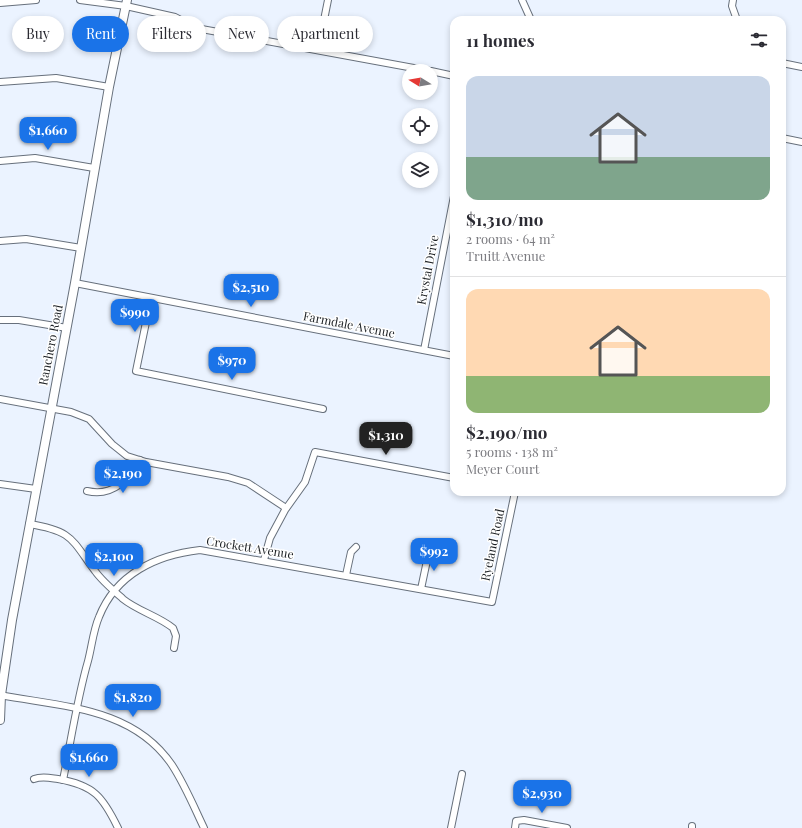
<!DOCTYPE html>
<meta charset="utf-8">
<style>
body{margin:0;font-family:"Playfair Display",serif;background:#f7f7f7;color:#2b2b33;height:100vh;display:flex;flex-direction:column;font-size:15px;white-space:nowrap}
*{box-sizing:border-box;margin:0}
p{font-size:13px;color:#7c7c81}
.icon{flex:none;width:22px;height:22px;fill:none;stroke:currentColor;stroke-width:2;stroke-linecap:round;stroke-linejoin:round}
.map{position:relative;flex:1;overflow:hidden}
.sheet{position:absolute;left:450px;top:16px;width:336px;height:480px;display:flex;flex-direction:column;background:#fff;border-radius:12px;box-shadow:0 2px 6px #0003}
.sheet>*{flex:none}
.guide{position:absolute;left:12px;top:16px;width:378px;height:36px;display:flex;gap:8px}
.needle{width:26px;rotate:281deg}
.fabs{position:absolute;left:402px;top:64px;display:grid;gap:8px}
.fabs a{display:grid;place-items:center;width:36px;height:36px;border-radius:50%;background:#fff;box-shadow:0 2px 6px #0003;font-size:20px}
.price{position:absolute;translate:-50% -34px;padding:0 9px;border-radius:8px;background:#1a73e8;color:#fff;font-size:13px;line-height:26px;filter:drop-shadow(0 1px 2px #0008)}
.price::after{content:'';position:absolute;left:50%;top:24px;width:12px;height:9px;margin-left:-6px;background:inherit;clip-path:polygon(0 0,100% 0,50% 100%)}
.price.current{background:#222;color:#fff}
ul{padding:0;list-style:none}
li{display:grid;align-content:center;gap:8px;height:212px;padding:0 16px}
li+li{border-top:1px solid #e1e1e2}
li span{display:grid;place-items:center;height:124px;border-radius:12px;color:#555}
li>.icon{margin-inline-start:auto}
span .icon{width:72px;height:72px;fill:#fffc;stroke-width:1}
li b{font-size:17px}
h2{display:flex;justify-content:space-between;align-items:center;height:48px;padding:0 16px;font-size:17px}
.tag{padding:0 14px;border-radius:18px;background:#fff;box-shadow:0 2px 6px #0003;font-size:14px;line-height:36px}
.tag.current{background:#1a73e8;color:#fff}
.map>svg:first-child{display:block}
</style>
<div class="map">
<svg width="802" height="828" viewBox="0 0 802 828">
<rect width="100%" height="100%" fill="#ebf3ff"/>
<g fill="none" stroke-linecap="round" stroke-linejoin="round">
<defs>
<g id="minor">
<path d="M80 0 126 6 175 17 196 28 229 34 430 71"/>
<path d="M522 0 531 20"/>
<path d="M733 0 732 6 737 20"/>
<path d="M0 3 36 0"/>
<path d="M318 50 328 0"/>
<path d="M782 63 802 67"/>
<path d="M431 71 454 76"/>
<path d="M0 82 56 78 109 87"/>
<path d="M782 138 802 142"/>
<path d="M0 161 35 158 94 168"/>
<path d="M0 241 26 239 81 248"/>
<path d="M75 283 454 356"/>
<path d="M151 298 136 371 323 409"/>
<path d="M0 320H19L67 328"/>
<path d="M424 350 454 196"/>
<path d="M0 399 71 412 89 419 112 444 127 456 146 462 228 477 248 483 286 508"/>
<path d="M0 484 36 489"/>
<path d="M87 491C112 497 128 481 140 460"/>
<path d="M29 524C73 531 71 539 95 571 102 581 114 591 123 599 138 611 158 616 173 628L176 636 174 648"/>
<path d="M264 560 270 538 285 510 305 482 315 452 454 478"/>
<path d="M346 575 351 552 356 547"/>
<path d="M421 589 429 551"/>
<path d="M0 695C62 707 133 707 172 765 185 785 194 807 204 828"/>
<path d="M34 779C42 776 50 778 58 779 94 785 103 797 118 828"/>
<path d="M63 780C71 741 77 699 88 661 92 646 93 631 99 617 116 574 156 555 200 550L492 602 515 492"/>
<path d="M451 828 462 774"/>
<path d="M515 828 516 821 524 820 567 828"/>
<path d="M692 828V826"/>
</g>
<path id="major" d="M0 720 1 695 12 620 75 283 109 87 127 0"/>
</defs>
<!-- minor casing -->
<use href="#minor" stroke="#67707c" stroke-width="8"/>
<!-- major casing -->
<use href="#major" stroke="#67707c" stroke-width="10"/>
<!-- minor -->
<use href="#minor" stroke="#fff" stroke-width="6"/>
<!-- major -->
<use href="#major" stroke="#fff" stroke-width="8"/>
</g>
<g text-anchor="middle" stroke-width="3" stroke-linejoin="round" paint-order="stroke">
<!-- street labels -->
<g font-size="12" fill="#1c2024" stroke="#fff">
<text transform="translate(428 270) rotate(-79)" y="4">Krystal Drive</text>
<text transform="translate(349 325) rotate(11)" y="4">Farmdale Avenue</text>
<text transform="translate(51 345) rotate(-79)" y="4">Ranchero Road</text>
<text transform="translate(493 545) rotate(-78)" y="4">Ryeland Road</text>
<text transform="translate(250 548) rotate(9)" y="4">Crockett Avenue</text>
</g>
</g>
</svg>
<div class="fabs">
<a><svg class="needle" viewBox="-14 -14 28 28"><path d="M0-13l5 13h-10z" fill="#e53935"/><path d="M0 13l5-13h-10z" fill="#7c7c81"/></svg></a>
<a><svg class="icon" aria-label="locate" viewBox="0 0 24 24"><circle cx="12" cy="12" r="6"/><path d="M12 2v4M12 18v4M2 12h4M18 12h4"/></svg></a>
<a><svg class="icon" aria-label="layers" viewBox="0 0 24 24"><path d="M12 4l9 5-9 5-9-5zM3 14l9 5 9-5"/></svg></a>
</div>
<b class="price" style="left:48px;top:151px">$1,660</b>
<b class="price" style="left:251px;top:308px">$2,510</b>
<b class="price" style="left:135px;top:333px">$990</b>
<b class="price" style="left:232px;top:381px">$970</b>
<b class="price current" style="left:386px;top:456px">$1,310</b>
<b class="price" style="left:123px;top:494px">$2,190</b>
<b class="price" style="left:434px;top:572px">$992</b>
<b class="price" style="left:114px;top:577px">$2,100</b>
<b class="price" style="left:133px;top:718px">$1,820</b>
<b class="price" style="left:89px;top:778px">$1,660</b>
<b class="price" style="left:542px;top:814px">$2,930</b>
<div class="guide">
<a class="tag">Buy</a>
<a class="tag current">Rent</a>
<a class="tag">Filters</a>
<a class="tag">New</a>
<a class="tag">Apartment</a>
</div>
<section class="sheet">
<h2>11 homes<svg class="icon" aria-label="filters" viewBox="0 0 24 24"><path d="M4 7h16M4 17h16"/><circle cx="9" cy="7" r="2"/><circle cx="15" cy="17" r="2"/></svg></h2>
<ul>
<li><span style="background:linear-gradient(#c9d6e8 65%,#7fa58c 0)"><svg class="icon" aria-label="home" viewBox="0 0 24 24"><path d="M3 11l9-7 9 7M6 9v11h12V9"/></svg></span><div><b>$1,310/mo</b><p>2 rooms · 64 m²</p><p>Truitt Avenue</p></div></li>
<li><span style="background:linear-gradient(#ffd9b3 70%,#8fb573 0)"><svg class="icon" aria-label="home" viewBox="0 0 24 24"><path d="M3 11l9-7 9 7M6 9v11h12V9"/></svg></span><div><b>$2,190/mo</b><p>5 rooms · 138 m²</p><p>Meyer Court</p></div></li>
</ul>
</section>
</div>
